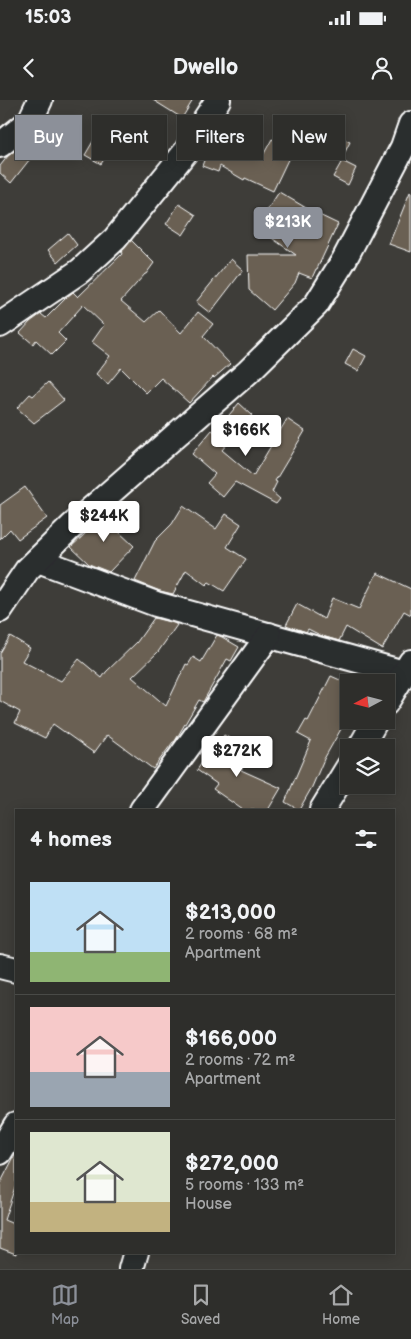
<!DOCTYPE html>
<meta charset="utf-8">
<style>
body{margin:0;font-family:"Balsamiq Sans",sans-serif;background:#3a3a37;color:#f1f3f6;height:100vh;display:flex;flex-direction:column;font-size:19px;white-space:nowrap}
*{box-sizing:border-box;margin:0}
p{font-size:16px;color:#a7a8a9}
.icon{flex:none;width:28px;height:28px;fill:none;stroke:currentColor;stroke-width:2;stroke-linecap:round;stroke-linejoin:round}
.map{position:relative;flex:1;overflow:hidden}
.details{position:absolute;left:15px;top:709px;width:380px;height:445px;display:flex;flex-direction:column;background:#2e2e2b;border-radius:0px;box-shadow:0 2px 12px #0003,0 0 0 1px #494a47}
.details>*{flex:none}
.hud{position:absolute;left:15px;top:15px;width:381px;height:45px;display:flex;gap:10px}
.needle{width:32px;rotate:263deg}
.tools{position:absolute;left:340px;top:574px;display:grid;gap:10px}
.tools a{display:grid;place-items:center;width:55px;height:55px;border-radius:0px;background:#2e2e2b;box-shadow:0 2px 12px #0003,0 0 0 1px #494a47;font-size:25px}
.price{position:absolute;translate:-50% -42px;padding:0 11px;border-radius:5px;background:#fff;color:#222;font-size:16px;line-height:32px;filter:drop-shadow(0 1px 2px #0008)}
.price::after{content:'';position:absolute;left:50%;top:30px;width:15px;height:11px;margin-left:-8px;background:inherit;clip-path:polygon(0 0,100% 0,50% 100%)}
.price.active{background:#8c9099;color:#fff}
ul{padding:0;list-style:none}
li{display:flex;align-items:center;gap:15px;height:125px;padding:0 15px}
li+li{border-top:1px solid #494a47}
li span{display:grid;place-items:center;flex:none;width:140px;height:100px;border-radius:0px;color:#555}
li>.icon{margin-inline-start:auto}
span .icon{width:60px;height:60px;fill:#fffc;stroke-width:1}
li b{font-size:21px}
h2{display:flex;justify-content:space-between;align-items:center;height:60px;padding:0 15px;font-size:21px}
.tag{padding:0 18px;border-radius:0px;background:#2e2e2b;box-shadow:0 2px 12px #0003,0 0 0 1px #494a47;font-size:18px;line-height:45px}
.tag.active{background:#8c9099;color:#fff}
.status{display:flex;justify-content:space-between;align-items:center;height:35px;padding:0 25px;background:#2e2e2b;direction:ltr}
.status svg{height:14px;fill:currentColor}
header{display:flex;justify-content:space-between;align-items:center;height:65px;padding:0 15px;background:#2e2e2b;font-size:22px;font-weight:600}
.tabs{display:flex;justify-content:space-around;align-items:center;height:70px;border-top:1px solid #494a47;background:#2e2e2b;font-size:14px;color:#a7a8a9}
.tabs a{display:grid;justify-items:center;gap:2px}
.tabs .active{color:#8c9099}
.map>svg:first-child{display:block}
</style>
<div class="status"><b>15:03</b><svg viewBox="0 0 49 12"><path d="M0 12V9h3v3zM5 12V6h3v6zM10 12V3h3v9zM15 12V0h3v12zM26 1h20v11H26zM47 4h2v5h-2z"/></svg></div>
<header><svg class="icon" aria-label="back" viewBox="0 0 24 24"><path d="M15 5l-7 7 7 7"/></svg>Dwello<svg class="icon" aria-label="person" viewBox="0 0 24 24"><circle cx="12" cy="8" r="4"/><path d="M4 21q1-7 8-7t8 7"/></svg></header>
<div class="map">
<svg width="411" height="1169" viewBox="0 0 411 1169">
<rect width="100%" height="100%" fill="#3e3d39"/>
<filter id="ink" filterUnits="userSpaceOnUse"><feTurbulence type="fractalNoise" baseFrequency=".02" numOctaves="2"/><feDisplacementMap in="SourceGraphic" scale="10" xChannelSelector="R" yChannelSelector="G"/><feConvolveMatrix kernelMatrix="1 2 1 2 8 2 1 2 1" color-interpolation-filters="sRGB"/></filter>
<g filter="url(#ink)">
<!-- building -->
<g fill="#6b6152" stroke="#fff">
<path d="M153 0H193L182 18Z"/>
<path d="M333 34 350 42 341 60 324 52Z"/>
<path d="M95 38 111 48 101 64 85 55Z"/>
<path d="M272 39 293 49 273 91 245 78 244 80 220 66 218 72 202 66 210 44 249 59 251 54 261 59Z"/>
<path d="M17 49 30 59 11 83 0 73V66L8 56Z"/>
<path d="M342 61 356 68 348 85 333 77Z"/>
<path d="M279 92 313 112 338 124 317 169H316L312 178 299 173 295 183 272 210 249 190 248 155H296L256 127Z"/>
<path d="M410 92H411V152L389 144Z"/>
<path d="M179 104 196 115 183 135 166 124Z"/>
<path d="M68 133 77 145 58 162 48 150Z"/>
<path d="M131 140 154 163 146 174H145L121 201 146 222 159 210 181 233 198 212 213 224 203 236 230 264 214 278 213 277 189 303 161 278 146 293 121 268 108 284 96 274 110 256 92 242 104 225 83 205 58 233 66 241 52 255 36 240 33 244 20 233 30 222 41 214 46 218 67 197 73 192 78 197 122 154 121 152Z"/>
<path d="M231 159 243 170 210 213 196 202Z"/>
<path d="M353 249 366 256 358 271 345 264Z"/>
<path d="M48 282 64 300 34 323 17 308 30 294 33 296Z"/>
<path d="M239 303 252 315 222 350 253 376 287 319 305 331 275 381 277 382 272 392 280 399 276 404 235 382 223 397 207 383 215 374 192 354 212 330 215 332Z"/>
<path d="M25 387 47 418 18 439 10 429 0 439V405Z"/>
<path d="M183 406 216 429 226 414 241 424 227 447 246 459 224 491 209 482 206 485 186 470 173 494 160 491 135 481 155 441 172 424Z"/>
<path d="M112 409 126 423 118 431 134 446 109 472 89 464 71 447Z"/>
<path d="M377 473 411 489V515L404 511 382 549 346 527 339 541 322 536 308 529 306 532 286 525 297 504 324 519 332 498 359 509Z"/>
<path d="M154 518 174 523 177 525 158 552 132 577 166 606 186 564 188 565 193 557 201 562 217 535 222 537 239 547 231 561 227 559 203 602 199 600 175 641 174 642H173L153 669 107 635 94 653 53 624 45 638 15 623 20 612 0 601V553L10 536 30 548 22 561 61 581 79 559 102 578 106 572 137 542Z"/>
<path d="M331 576 349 584V615L324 659 312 687 299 710 285 702 311 641 298 634 306 620 308 621Z"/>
<path d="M224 635 238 643 236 648 250 658 241 670 281 688 268 710H243L213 689 217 684 197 670 205 658 208 660Z"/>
<path d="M16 1053V1084L4 1120 16 1125V1154L0 1148V1084Z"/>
</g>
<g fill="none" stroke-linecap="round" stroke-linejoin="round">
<defs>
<g id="minor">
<path d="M0 45 30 21 40 0"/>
<path d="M0 225 80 171 115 139 187 50 206 18 218 0"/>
<path d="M38 460 156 504 404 573"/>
<path d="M0 510 27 470 72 426 248 272 316 205 344 160 403 47 411 24"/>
<path d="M386 603 411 562"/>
<path d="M360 648 376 620"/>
<path d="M142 710 269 535"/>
<path d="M322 710 349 666"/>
<path d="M0 866 16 870"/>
<path d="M0 1052 16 1025"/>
<path d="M131 1169 136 1152"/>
</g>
</defs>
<!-- minor casing -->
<use href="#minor" stroke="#fff" stroke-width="28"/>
<!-- minor -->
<use href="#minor" stroke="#2a2d2e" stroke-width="24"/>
</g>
</g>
</svg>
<div class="tools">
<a><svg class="needle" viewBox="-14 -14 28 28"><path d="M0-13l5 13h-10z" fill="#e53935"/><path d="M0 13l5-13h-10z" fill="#a7a8a9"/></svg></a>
<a><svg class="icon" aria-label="layers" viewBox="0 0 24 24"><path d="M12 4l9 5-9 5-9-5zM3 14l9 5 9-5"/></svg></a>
</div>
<b class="price active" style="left:288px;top:149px">$213K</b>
<b class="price" style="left:246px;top:357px">$166K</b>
<b class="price" style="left:104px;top:443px">$244K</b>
<b class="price" style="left:237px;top:678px">$272K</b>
<div class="hud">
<a class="tag active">Buy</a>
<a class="tag">Rent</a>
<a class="tag">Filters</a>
<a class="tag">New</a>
</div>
<section class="details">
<h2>4 homes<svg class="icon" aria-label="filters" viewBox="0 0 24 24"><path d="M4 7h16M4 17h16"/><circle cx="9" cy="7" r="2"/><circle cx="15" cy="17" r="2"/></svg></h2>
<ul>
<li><span style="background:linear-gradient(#bfe0f5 70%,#8fb573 0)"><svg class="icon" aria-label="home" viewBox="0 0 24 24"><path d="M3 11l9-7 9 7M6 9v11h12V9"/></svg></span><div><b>$213,000</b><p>2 rooms · 68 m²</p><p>Apartment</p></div></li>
<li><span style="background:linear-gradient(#f6c9c9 65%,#9aa5b1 0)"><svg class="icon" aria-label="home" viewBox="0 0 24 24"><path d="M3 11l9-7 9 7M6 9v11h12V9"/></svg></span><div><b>$166,000</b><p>2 rooms · 72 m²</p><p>Apartment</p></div></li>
<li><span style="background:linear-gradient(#dfe7d0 70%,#c2b280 0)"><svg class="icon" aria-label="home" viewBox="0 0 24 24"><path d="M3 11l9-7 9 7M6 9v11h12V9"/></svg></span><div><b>$272,000</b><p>5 rooms · 133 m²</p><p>House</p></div></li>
</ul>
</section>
</div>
<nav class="tabs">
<a class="active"><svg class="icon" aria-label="map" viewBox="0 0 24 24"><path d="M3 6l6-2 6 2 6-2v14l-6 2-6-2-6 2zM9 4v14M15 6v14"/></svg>Map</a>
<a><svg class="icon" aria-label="saved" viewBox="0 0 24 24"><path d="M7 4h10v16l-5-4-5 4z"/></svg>Saved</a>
<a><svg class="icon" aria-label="home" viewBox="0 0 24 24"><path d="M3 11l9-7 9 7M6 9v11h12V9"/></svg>Home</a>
</nav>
